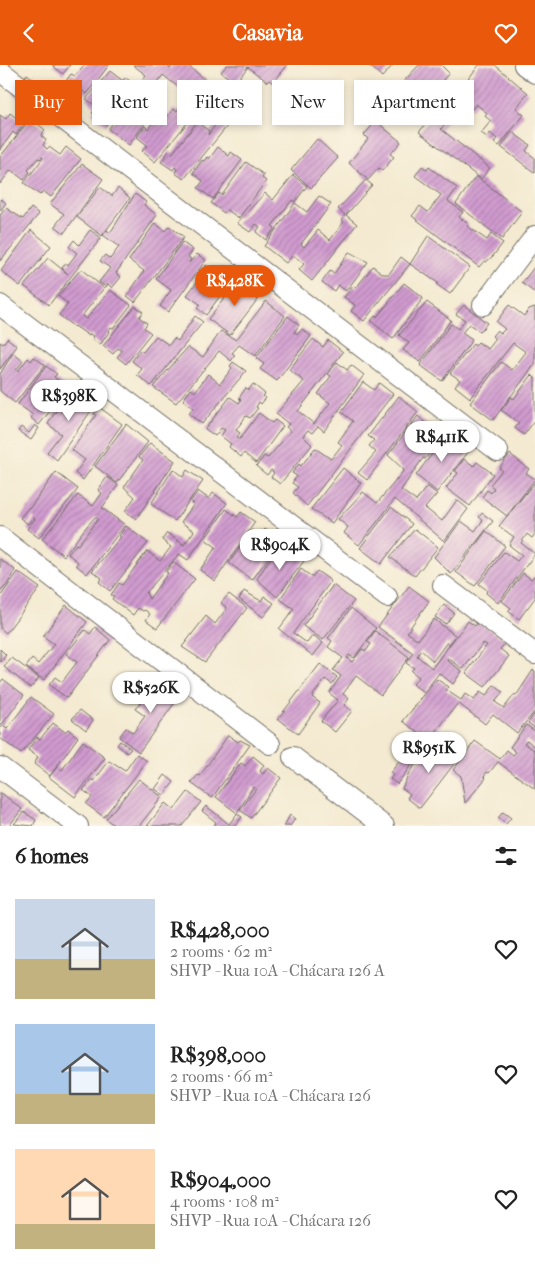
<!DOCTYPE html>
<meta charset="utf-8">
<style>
body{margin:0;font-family:"IM FELL French Canon",serif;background:#f2f2f2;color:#222;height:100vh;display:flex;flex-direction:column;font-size:19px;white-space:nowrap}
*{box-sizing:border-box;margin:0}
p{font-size:16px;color:#767676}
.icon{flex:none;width:28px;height:28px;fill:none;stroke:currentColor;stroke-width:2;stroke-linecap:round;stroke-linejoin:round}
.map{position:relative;height:761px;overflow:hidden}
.details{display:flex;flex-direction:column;background:#fff;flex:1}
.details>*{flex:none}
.guide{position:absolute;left:15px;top:15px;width:505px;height:45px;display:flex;gap:10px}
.price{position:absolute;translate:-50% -42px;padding:0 11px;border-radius:18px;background:#fff;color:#222;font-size:16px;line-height:32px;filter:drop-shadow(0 1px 2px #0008)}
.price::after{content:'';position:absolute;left:50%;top:30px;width:15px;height:11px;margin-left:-8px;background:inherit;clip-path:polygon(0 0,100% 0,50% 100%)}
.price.current{background:#ea580c;color:#fff}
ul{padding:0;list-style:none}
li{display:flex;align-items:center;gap:15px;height:125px;padding:0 15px}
li span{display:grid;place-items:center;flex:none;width:140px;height:100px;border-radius:0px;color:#555}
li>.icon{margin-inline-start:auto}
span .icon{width:60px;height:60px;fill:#fffc;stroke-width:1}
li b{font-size:21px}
h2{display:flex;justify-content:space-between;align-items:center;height:60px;padding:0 15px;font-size:21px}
.pill{padding:0 18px;border-radius:0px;background:#fff;box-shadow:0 2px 8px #0003;font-size:18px;line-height:45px}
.pill.current{background:#ea580c;color:#fff}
header{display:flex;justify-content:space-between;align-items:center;height:65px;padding:0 15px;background:#ea580c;color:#fff;font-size:22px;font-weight:700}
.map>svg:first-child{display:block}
</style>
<header><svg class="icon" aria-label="back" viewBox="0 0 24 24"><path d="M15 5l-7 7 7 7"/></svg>Casavia<svg class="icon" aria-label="heart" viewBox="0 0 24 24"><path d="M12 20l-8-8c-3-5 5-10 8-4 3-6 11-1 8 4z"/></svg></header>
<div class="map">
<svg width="535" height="761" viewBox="0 0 535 761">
<defs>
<pattern id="building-hatch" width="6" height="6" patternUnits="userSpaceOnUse" patternTransform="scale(1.25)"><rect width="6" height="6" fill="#d19bd0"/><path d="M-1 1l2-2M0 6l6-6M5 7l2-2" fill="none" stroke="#aa7fa9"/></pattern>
</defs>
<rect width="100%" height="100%" fill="#fcf5e5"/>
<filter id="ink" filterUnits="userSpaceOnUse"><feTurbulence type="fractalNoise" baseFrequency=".02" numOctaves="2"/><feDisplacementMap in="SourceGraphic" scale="10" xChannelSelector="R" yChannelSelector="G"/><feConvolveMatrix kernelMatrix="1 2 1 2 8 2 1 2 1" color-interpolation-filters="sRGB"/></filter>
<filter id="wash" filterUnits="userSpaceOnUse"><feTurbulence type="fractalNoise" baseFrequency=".0096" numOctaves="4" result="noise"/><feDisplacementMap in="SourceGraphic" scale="20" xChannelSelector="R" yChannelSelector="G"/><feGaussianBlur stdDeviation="1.12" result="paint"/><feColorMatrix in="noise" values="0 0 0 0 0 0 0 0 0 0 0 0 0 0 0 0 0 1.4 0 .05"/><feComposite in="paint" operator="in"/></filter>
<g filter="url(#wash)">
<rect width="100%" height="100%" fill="#f4ead1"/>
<g id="blocks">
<!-- building -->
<g fill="url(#building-hatch)">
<path d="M52 0H70L63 9Z"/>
<path d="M84 0H109L87 29 78 23 74 28 63 20 71 9 75 11Z"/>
<path d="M133 0H167L170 4 173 0H187L211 19 200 32 188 22 184 27 163 10 148 30 159 40 129 80 108 64 116 54 113 52 146 10Z"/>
<path d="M227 0H286V2L273 18 269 15 267 17 248 2 235 18 221 7Z"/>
<path d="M369 0H393L382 12Z"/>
<path d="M419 0H441L449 8 416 47 394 27Z"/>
<path d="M479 0H495L528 28 516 43 524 50 499 81 494 78 497 74 490 68 487 72 481 68 491 56 485 51 487 48 476 39 472 44 455 31Z"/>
<path d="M110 6 123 16 125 12 136 21 106 60 92 48 97 42 86 34Z"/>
<path d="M27 9 37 17 24 34 22 33 20 35 14 30V27Z"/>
<path d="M189 31 202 40 155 97 142 86 147 80 137 72 145 61 148 64 161 47 168 51 173 44 177 46Z"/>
<path d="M441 41 452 49 441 64 490 103 481 114 419 67Z"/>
<path d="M10 48 24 59 16 70 13 67 0 85V50L6 54Z"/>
<path d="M31 53 45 65 41 71 46 75 43 80 47 84 49 82 60 90 66 82 81 94 51 132 43 126 40 130 24 118 43 93 42 92 40 94 38 93 28 105 30 107 24 115 11 105 0 119V92Z"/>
<path d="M220 54 228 60 184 114 175 108 177 104 175 102 173 105 161 97 169 86 172 89 197 57 209 66 208 70Z"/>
<path d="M376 56 401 77 390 89 394 92 382 106 379 103 368 115 349 98 368 74 364 70Z"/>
<path d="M512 67 530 80 526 86 535 93V108L501 82Z"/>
<path d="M317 74 338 93 311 123 291 105Z"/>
<path d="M218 82 229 91 231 87 242 95 213 134 198 123 203 116 193 108 202 95 204 96 207 92 209 94Z"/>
<path d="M246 97 264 110 262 113 266 116 239 153 227 145 224 148 211 138 219 128 222 130Z"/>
<path d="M82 99 103 114 64 168 55 161 64 149 50 139Z"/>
<path d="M422 101 427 105 429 102 457 123 448 136 463 147 459 152 469 159 467 161 487 175 491 169 503 178 493 191 486 197 484 196 479 202 412 151 420 141 428 147 441 130 415 111Z"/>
<path d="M293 110 307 121 295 137 292 135 272 161 275 163 266 175 256 167 260 162 256 159 250 167 237 158 265 128 273 135Z"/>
<path d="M476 111 522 147 502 174 456 139Z"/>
<path d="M366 115 372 120 346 150 357 159 312 216 299 205 304 199 293 190 286 198 264 181 295 138 307 147 319 131 331 139 301 179 304 182 318 165 330 175 344 157 342 155 345 150 338 144Z"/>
<path d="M100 122 112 131 118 123 130 133 102 171 77 152Z"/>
<path d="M135 129 146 137 144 140 157 150 116 208 121 212 112 223 108 219 106 222 99 217 110 203 100 196 105 190 110 194 119 182 103 170 107 165 110 168Z"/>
<path d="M1 134 6 138 0 146V135Z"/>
<path d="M6 143 23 154 31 143 39 149 0 196V150Z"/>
<path d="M155 158 165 166 169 161 184 172 135 237 127 231 144 206 129 195Z"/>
<path d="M31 165 51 181 20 221 1 206Z"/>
<path d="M90 165 101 173 49 240 24 221 48 193 68 209 62 203 66 198 68 200 77 188 69 182 74 175 79 180Z"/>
<path d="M428 171 470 202 450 229 436 219 438 218 410 199 364 256 351 246 355 240 344 232 353 221 356 223 373 201 383 209H389L401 192 410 199Z"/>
<path d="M182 177 193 185 188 192 191 194 189 198 197 189 206 195 168 247 160 241 171 225 156 214Z"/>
<path d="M349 187 368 197 346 226 338 220 334 226 322 217 330 206 334 209Z"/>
<path d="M206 200 216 208 221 202 234 212 206 250 197 243 200 239 187 230 200 213 197 211Z"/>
<path d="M535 201V228L522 218Z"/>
<path d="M81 204 104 223 82 251 86 254 110 225 131 240 113 263 111 262 108 266 109 267 100 280 92 274 94 272 90 269 89 271 75 261 74 262 59 250 68 239 58 231Z"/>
<path d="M240 214 261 230 230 270 208 254Z"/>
<path d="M404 218 423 233 393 274 371 256 375 251 377 252Z"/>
<path d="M266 236 285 251 255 291 239 280 232 288 235 290 231 296 219 286 176 338 153 322 188 282 203 292 221 266 236 275Z"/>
<path d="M427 237 451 255 420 297 403 285 409 278 399 270Z"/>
<path d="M464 240 487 258 480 267 469 259 462 268 472 275 442 316 420 300 451 259 458 264 465 255 456 249Z"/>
<path d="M509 240 524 251 529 244 535 242V299L493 355 470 338 501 297 512 305 526 287 513 278 470 333 455 321 460 315 450 308 473 279 475 281 478 277 488 284 496 274 492 271 497 265 501 268 505 264 496 257Z"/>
<path d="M135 241 143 247 139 252 147 258 144 263 151 268 126 299 117 292 122 286 118 283 113 289 103 281Z"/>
<path d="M195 251 203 257 154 318 151 321 137 310 142 304 132 296 140 285 143 287 156 271 169 280 174 273 178 276Z"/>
<path d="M288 251 299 260 294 267 298 269 302 264 311 271 277 316 260 304 264 299 256 293Z"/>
<path d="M7 273 17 281 0 304V277L3 279Z"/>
<path d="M313 274 323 282 328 275 343 287 298 346 314 359 330 338 318 329 331 311 328 309 337 297 347 305 351 300 364 310 324 366 318 361 312 368 308 365 303 371 312 380 280 419 271 412 274 408 271 405 267 410 256 401 264 391 268 393 291 366 286 362 289 359 276 349 304 316 289 305Z"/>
<path d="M13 288 23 296 16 305 18 306 28 293 31 296 34 292 45 300 15 338 0 326V309Z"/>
<path d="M233 297 246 306 202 359 189 349 193 343 183 335 191 324 195 327 208 309 220 319 232 303 230 301Z"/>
<path d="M46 301 57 309 54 312 68 323 39 360 31 353 33 350 18 339Z"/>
<path d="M532 310 535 313V355L524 370 515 363 519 358 501 345 511 332 514 334Z"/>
<path d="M363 317 374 325 379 318 393 329 307 441 293 428 298 422 292 418 297 411 292 408 299 399 301 401 315 383 331 394 342 380 338 377 353 356 341 347Z"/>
<path d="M253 319 265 329 263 331 266 333 261 339 259 337 256 342 258 343 250 353 246 351 236 365 240 368 237 372 240 374 259 348 272 358 275 355 283 361 256 398 244 388 241 392 229 382 231 379 221 371 225 365 221 363 215 371 205 364 230 332 239 338 241 335 239 333 246 323 249 325Z"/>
<path d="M66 330 73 335 77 330 80 332 81 330 95 340 57 395 47 387 61 369 48 359Z"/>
<path d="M399 331 418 347 367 415 358 408 376 387 369 381 374 375 368 371Z"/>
<path d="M99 342 122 359 83 415 75 408 85 395 72 385 96 350 94 349Z"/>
<path d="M418 351 432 364 424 374 434 382 425 394 423 393 401 425 416 436 427 421 437 429 425 443 442 456 457 435 468 444 444 476 395 434 359 480 344 468 348 462 338 454 363 427 377 438 393 419 404 405 388 390Z"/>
<path d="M126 359 148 377 117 418 95 401Z"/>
<path d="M35 360 39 363 31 375 18 366 21 362 29 368Z"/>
<path d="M447 369 469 386 437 427 416 410Z"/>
<path d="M150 378 175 396 136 454 125 446 135 432 124 422 143 395 139 392Z"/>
<path d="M510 389 529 404 526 408 535 414 507 451 482 432 487 425 491 428 494 423 490 420 502 405 499 403Z"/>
<path d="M464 394 474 401 477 397 493 409 470 441 446 423 458 408 455 406Z"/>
<path d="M343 403 361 418 332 458 311 444Z"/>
<path d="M173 404 183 412 187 405 203 416 175 456 151 439Z"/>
<path d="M56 407 78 424 39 473 27 464 35 454 33 452 28 459 20 453 29 442 30 443Z"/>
<path d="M107 412 118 420 102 443 125 460 87 509 76 500 78 497 68 489 76 479 78 480 98 454 95 452 87 461 64 491 42 474 78 430 93 441 102 428 98 425Z"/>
<path d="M535 417V469L532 473 527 469 521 478 535 489 498 538 486 528 487 525 479 519 504 487 517 496 522 490 509 480 514 472 499 461Z"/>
<path d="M198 426 209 434 213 428 227 438 188 495 179 489 146 528 149 534 168 508 166 507 173 497 195 514 157 563 146 555 150 549 145 545 143 546 138 543 133 550 112 534 114 531 111 530 119 518 122 520 147 486 160 496 171 482 162 475 167 468 184 480 194 466 181 457 194 439 190 437Z"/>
<path d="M391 442 412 459 381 499 360 483Z"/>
<path d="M226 444 237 452 241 447 255 457 215 516 200 505 216 482 205 474Z"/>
<path d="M482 448 493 456 451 509 434 492 461 456 475 466 483 455 479 452Z"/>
<path d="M126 461 148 478 110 526 99 517 102 513 92 506 121 472 119 471Z"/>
<path d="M265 464 281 476 252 515 229 498 252 465 260 471Z"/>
<path d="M415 464 438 482 415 511 390 492Z"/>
<path d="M486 466 505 481 475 521 456 507Z"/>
<path d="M277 483 287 490 291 485 304 496 277 532 257 514Z"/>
<path d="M0 494 15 505 7 520 0 527Z"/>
<path d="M301 504 312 512 317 506 331 516 293 568 307 578 313 570 323 578 313 591 279 564 294 544 280 534Z"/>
<path d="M18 507 40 523 6 568 0 563V532Z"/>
<path d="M523 508 531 514 535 510V533L519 554 508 546 511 543 502 536Z"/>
<path d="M333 520 354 536 323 575 303 561Z"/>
<path d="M409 521 429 536 407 567 418 575 434 554 456 571 449 579 447 577 433 596 421 585 417 591 432 603 468 556 475 561 478 557 507 576 500 584 509 591 485 622 466 608 487 580 483 578 463 604 448 593 447 595 462 606 453 619 439 608 424 628 413 619 419 612 411 606 414 603 406 598 413 588 378 562Z"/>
<path d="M244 526 261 536 264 531 274 538 263 552 239 534Z"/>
<path d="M229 529 247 543 205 597 182 582 206 551 215 559 227 543 221 538Z"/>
<path d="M66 540 87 557 44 615 26 602 32 594 38 599 54 579 43 571Z"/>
<path d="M444 540 454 548 446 559 435 552Z"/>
<path d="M351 543 376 563 354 593 349 590 347 593 352 597 362 584 366 586 371 579 367 577 375 566 409 592 381 630 356 611 343 629 349 634 344 640 352 646 335 667 321 656 338 635 329 628 341 611 333 605 343 593 328 582 332 576 328 573Z"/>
<path d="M95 562 110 575 67 633 49 620 55 612 62 617 77 597 66 589 85 565 90 569Z"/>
<path d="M0 584 6 590 1 597 0 596Z"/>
<path d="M12 593 39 613 31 623 4 602Z"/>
<path d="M320 599 337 612 332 619 325 614 312 632 320 638 298 669 280 655H277Z"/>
<path d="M533 605 535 606V646L517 668 493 649 485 659 458 638 429 676 403 656 437 614 448 622 446 625 461 635 465 629 474 635 480 627 486 631 494 620 503 627 495 637 504 643 515 629 516 631Z"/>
<path d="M159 613 172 623 170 625 179 632 139 687 119 672 126 663 133 668 145 651 135 644Z"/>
<path d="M3 614 24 630 0 662V618Z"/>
<path d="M31 632 54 649 21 689 0 673V664L3 661 7 664Z"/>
<path d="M80 645 93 655 86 665 72 654Z"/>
<path d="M535 648V663L528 658Z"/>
<path d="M53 658 65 667 68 664 78 672 50 711 34 699 38 692 28 685 37 672 40 674Z"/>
<path d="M526 660 535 666V682L527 675 524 678 534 685 535 683V724L498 697 489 708 487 707 484 711 486 713 465 738 461 711 453 705 475 676 500 694 507 685 513 690 516 687 510 682Z"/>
<path d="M228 670 238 677 240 675 250 680 212 733 191 718 198 710 200 711Z"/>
<path d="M83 676 105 693 75 732 49 712 57 702 62 705Z"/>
<path d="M120 676 131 684 127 688 117 680Z"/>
<path d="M415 676 424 683 397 719 390 714 393 710 390 708Z"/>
<path d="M429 677 447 690 450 686H455L461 690 420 743 407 733 410 729 402 723 411 705 418 696 420 698 424 693 420 690Z"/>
<path d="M137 689 147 696 104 752 86 739 92 732 83 725 92 714 94 716 109 696 125 706Z"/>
<path d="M253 691 264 700 260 706 263 709 268 703 281 713 251 753 240 745 256 724 253 722 237 748 216 732 241 698 245 701Z"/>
<path d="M165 710 174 717 164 730 155 724Z"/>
<path d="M139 714 162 732 139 761H115L106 754Z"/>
<path d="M0 727 22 744 9 761H0Z"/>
<path d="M188 727 201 737 182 761H147L165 738 174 745Z"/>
<path d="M206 741 229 759 237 749 242 752 235 761H213L216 757 202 746Z"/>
<path d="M24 747 36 755 33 761 14 759Z"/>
<path d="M503 747 511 753 506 759 498 753Z"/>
<path d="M290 750 295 754 290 761H284Z"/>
</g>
</g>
</g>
<g filter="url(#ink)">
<use href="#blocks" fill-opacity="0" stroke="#716e65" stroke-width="1"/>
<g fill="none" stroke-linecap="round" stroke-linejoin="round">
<defs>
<g id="minor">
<path d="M524 0 535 8"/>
<path d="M0 6 498 386"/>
<path d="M0 240 387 532"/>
<path d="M483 240 535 171"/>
<path d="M0 472 270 679"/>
<path d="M443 520 535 589"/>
<path d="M293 692 384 761"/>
<path d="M0 702 78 761"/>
</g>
</defs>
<!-- minor casing -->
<use href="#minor" stroke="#716e65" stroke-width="22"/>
<!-- minor -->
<use href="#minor" stroke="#fff" stroke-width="20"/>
</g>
</g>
</svg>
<b class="price current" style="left:235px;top:242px">R$428K</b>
<b class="price" style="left:69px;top:357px">R$398K</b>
<b class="price" style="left:442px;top:398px">R$411K</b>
<b class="price" style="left:280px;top:506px">R$904K</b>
<b class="price" style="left:151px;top:649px">R$526K</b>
<b class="price" style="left:429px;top:709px">R$951K</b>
<div class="guide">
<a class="pill current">Buy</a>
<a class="pill">Rent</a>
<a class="pill">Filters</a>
<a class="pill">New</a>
<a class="pill">Apartment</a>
</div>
</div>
<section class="details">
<h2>6 homes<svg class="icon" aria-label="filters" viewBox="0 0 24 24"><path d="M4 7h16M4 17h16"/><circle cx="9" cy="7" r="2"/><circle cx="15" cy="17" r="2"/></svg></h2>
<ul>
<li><span style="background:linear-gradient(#c9d6e8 60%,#c2b280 0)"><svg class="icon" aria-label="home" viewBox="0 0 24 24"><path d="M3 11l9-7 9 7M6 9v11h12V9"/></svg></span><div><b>R$428,000</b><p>2 rooms · 62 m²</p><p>SHVP - Rua 10A - Chácara 126 A</p></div><svg class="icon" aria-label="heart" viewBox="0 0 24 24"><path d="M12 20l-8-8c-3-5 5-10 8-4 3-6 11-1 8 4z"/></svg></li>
<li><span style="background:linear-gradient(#a9c7e8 70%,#c2b280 0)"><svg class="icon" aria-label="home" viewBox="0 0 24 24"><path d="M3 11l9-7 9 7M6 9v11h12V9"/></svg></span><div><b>R$398,000</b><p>2 rooms · 66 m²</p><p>SHVP - Rua 10A - Chácara 126</p></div><svg class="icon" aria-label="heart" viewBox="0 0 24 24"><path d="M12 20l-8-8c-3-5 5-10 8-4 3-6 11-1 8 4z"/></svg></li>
<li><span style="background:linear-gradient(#ffd9b3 75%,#c2b280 0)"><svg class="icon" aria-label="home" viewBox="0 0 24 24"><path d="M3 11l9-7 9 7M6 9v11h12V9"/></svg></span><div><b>R$904,000</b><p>4 rooms · 108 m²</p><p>SHVP - Rua 10A - Chácara 126</p></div><svg class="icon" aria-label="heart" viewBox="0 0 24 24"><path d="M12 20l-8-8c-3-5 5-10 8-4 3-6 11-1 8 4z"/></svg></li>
</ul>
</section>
